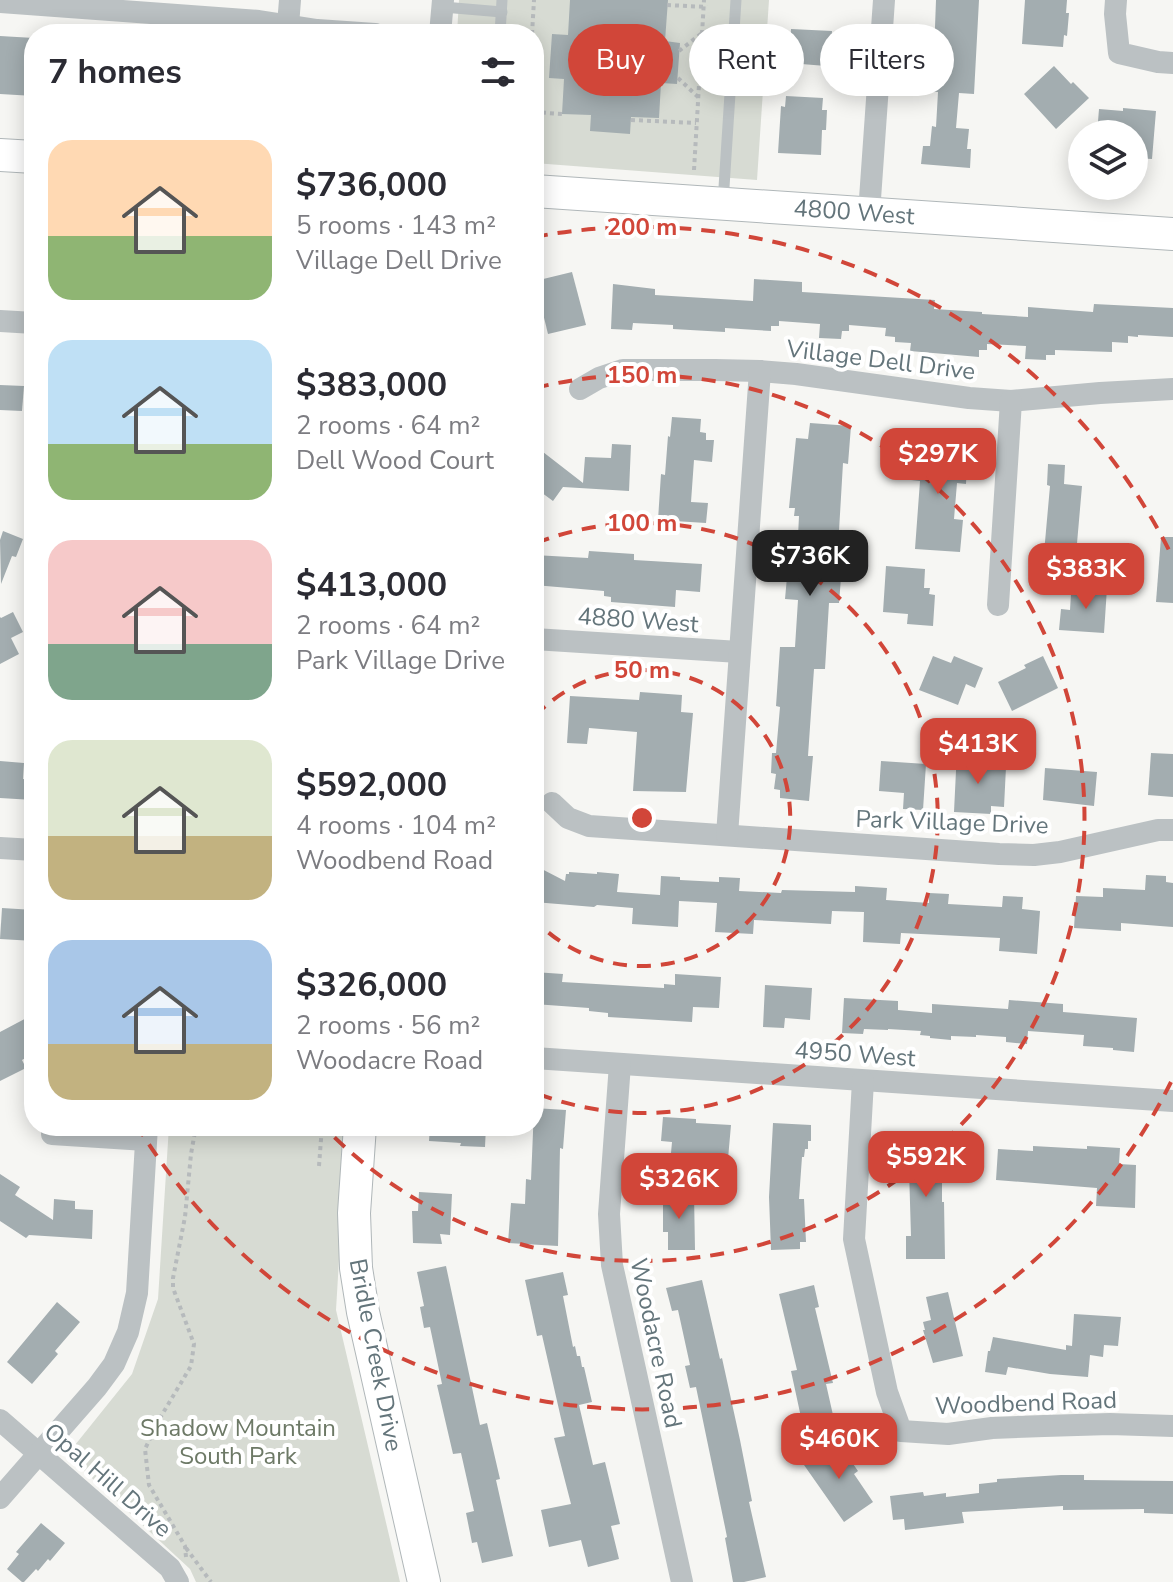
<!DOCTYPE html>
<meta charset="utf-8">
<style>
body{margin:0;font-family:"Nunito Sans",sans-serif;background:#f2f2f3;color:#2b2b33;height:100vh;display:flex;flex-direction:column;font-size:30px;white-space:nowrap}
*{box-sizing:border-box;margin:0}
p{font-size:26px;color:#7c7c81}
.icon{flex:none;width:44px;height:44px;fill:none;stroke:currentColor;stroke-width:2;stroke-linecap:round;stroke-linejoin:round}
.map{position:relative;flex:1;overflow:hidden}
.panel{position:absolute;left:24px;top:24px;width:520px;height:1112px;display:flex;flex-direction:column;background:#fff;border-radius:32px;box-shadow:0 4px 20px #0003}
.panel>*{flex:none}
.banner{position:absolute;left:568px;top:24px;width:484px;height:72px;display:flex;gap:16px}
.buttons{position:absolute;left:1068px;top:120px;display:grid;gap:16px}
.buttons a{display:grid;place-items:center;width:80px;height:80px;border-radius:50%;background:#fff;box-shadow:0 4px 20px #0003;font-size:40px}
.price{position:absolute;translate:-50% -68px;padding:0 18px;border-radius:16px;background:#d14639;color:#fff;font-size:26px;line-height:52px;filter:drop-shadow(0 2px 4px #0008)}
.price::after{content:'';position:absolute;left:50%;top:48px;width:24px;height:18px;margin-left:-12px;background:inherit;clip-path:polygon(0 0,100% 0,50% 100%)}
.price.current{background:#222;color:#fff}
ul{padding:0;list-style:none}
li{display:flex;align-items:center;gap:24px;height:200px;padding:0 24px}
li span{display:grid;place-items:center;flex:none;width:224px;height:160px;border-radius:24px;color:#555}
li>.icon{margin-inline-start:auto}
span .icon{width:96px;height:96px;fill:#fffc;stroke-width:1}
li b{font-size:34px}
h2{display:flex;justify-content:space-between;align-items:center;height:96px;padding:0 24px;font-size:34px}
.chip{padding:0 28px;border-radius:36px;background:#fff;box-shadow:0 4px 20px #0003;font-size:28px;line-height:72px}
.chip.current{background:#d14639;color:#fff}
.map>svg:first-child{display:block}
</style>
<div class="map">
<svg width="1173" height="1582" viewBox="0 0 1173 1582">
<rect width="100%" height="100%" fill="#f6f6f3"/>
<!-- green -->
<g fill="#d7dbd3">
<path d="M459 0H769L757 180 534 163V34H457Z"/>
<path d="M169 1126H347L336 1310 400 1582H196L190 1569 67 1455 132 1374 158 1299Z"/>
</g>
<!-- building -->
<g fill="#a3adb0">
<path d="M570 0H668L665 41 680 43 677 84 661 83 659 118 631 117 630 134 590 131 591 115 562 114 564 79 549 78 552 34 568 35Z"/>
<path d="M936 0H979L974 94 959 93 956 128 969 129 967 149H971L970 168 921 164 923 146H930L932 126 936 127 938 92 928 91 930 54H934Z"/>
<path d="M1025 0H1067L1066 13H1069L1067 36 1064 35 1063 47 1022 44Z"/>
<path d="M791 29 832 31 831 51H827L826 66 789 63Z"/>
<path d="M0 36 34 38V96L0 94Z"/>
<path d="M1054 66 1071 84 1073 82 1089 98 1056 129 1024 94Z"/>
<path d="M786 96 823 98 822 110H827L826 130H822L821 155 778 153 781 106 785 107Z"/>
<path d="M1123 108 1156 111 1152 159 1134 158V134H1097L1099 109 1123 111Z"/>
<path d="M572 272 586 325 548 334 535 281Z"/>
<path d="M754 279 802 282V292L935 300 934 309 982 312V314L1028 317V307L1093 312 1094 304 1173 308V337L1138 335V337L1128 336V343L1112 342V352L1055 350V355H1046V360L1025 359 1026 346 987 344V350H979V357L910 351 911 343 895 342V337L885 336 886 328 849 325V331H842L841 339 819 338 820 324 779 321V326H771V331L725 328V332L673 329V325L633 323 632 330 611 329 613 284 655 289V295L753 301Z"/>
<path d="M0 385 24 386 22 411 0 410Z"/>
<path d="M672 417 701 419 700 432 706 433V440H714L712 462 694 460 691 502 708 503 706 523 658 520 661 474 665 475 668 436 670 437Z"/>
<path d="M810 423 851 426 848 464 843 463 837 565H842L839 603H829L825 669H814L808 756H813L809 801 780 798V790L774 789 776 774 771 773 772 753H776L780 707 776 706 780 647H795L798 600 785 599 787 577 798 578 801 536H798L799 516H794L795 508H789L796 438 808 439Z"/>
<path d="M914 442 956 445 955 462 967 463 966 484 957 483 954 519 963 520 960 552 915 549 920 481 911 480Z"/>
<path d="M612 444 631 445 629 491 563 487 553 501 534 487V445L583 483 585 457 611 458Z"/>
<path d="M1048 464 1065 465 1064 484 1082 486 1076 555 1044 553 1050 486 1047 485Z"/>
<path d="M3 531 23 539 16 557 12 556 1 584 0 540Z"/>
<path d="M1161 537H1173V603L1156 602Z"/>
<path d="M589 551 634 554V560L702 564 700 592 676 590 675 607 611 602V597L604 596V591L534 585V555L588 558Z"/>
<path d="M886 566 925 569 924 588H930L929 594 935 595 933 626 907 624 908 614 883 612Z"/>
<path d="M1078 586 1107 588 1104 633 1059 630 1061 609 1070 610 1071 594 1077 595Z"/>
<path d="M13 612 23 632 11 638 19 654 0 664V617L1 618Z"/>
<path d="M933 656 951 663 954 656 983 668 975 688 966 684 958 705 919 690Z"/>
<path d="M1043 656 1058 688 1012 711 998 682 1026 668 1024 665Z"/>
<path d="M640 692 682 695 681 712 693 713 686 792 633 791 637 732 589 728 587 744 567 743 570 696 639 700Z"/>
<path d="M957 750 974 751 973 765 1006 767 1004 807 991 806V814L954 812Z"/>
<path d="M1151 753 1173 754V797L1148 795Z"/>
<path d="M0 761 24 763 23 779 34 780 33 800 0 798Z"/>
<path d="M881 761 926 764 923 810 903 809 904 793 879 791Z"/>
<path d="M1045 768 1097 772 1094 806 1043 800Z"/>
<path d="M534 865 565 881 566 874H569V872L597 874V872L619 874 617 892 660 895 661 876 680 877V880L719 882V877L740 878 739 891 781 893 782 890 855 892V886L887 888 886 900 929 903V893L949 894 948 904 1002 907 1003 896 1023 897 1022 909 1040 911 1037 954 999 951 1000 938 901 933 900 944 863 942 864 912 832 911 831 924 754 920 753 934 715 932 717 903 679 901 678 927 632 924 633 908 597 905 594 907 534 902Z"/>
<path d="M1146 875 1166 876V882L1173 883V927L1121 923V931L1074 928 1076 896 1103 897V888L1145 890Z"/>
<path d="M2 908 34 910V941L0 939Z"/>
<path d="M534 972 563 974 562 982 664 988V984L675 985V974L721 977 719 1008 693 1007 692 1022 608 1017V1013L589 1011V1008L534 1004Z"/>
<path d="M765 985 812 988 810 1020 785 1018 784 1028 763 1027Z"/>
<path d="M844 998 898 1001V1010L932 1013V1004L1008 1009 1009 1000 1063 1004V1012L1137 1018 1134 1052 1113 1050V1048L1083 1046 1084 1035 1028 1031 1027 1044 1006 1042V1037L976 1035V1037L951 1036V1040L930 1038V1036L920 1035 921 1031 888 1029V1030L864 1029 863 1034 842 1033Z"/>
<path d="M34 1014V1053L22 1060 26 1068 0 1081V1032Z"/>
<path d="M534 1108 566 1110 563 1149 560 1148 558 1246 508 1243 511 1203 525 1204 526 1179 531 1180Z"/>
<path d="M663 1117 696 1119V1123L731 1125 728 1159 671 1153 672 1142 661 1141Z"/>
<path d="M773 1123 811 1125V1141H808V1149H805L804 1157H802L799 1199H804L806 1242H800V1249L771 1250 769 1197Z"/>
<path d="M430 1126H486L485 1147 460 1146 461 1143 429 1141Z"/>
<path d="M908 1136H942V1202H944L945 1259H906V1236H911Z"/>
<path d="M1033 1146 1087 1149V1146L1120 1148 1119 1164 1136 1165 1135 1208 1096 1206 1097 1188 996 1180 998 1149 1033 1151Z"/>
<path d="M0 1174 20 1187 15 1195 53 1220 54 1199 75 1201V1209L93 1210 92 1239 29 1235 26 1238 0 1221Z"/>
<path d="M419 1192 452 1194 450 1235 440 1234 442 1244 413 1243 412 1211H418Z"/>
<path d="M663 1194H694L695 1250H668V1232H663Z"/>
<path d="M446 1266 480 1425 487 1423 500 1479 496 1480 513 1556 482 1563 477 1542 472 1543 466 1513 474 1511 461 1453 453 1454 437 1385 442 1384 430 1327 424 1328 420 1307 424 1306 417 1272Z"/>
<path d="M563 1272 568 1295 563 1296 573 1347 575 1346 577 1356H580L582 1367H584L592 1402 579 1405 593 1465 605 1462 620 1524 611 1526 619 1559 588 1567 581 1540 549 1547 541 1510 571 1504 554 1438 565 1436 542 1335 537 1336 525 1280Z"/>
<path d="M702 1280 720 1359 722 1358 740 1440 752 1501 749 1502 766 1577 744 1582H733L725 1538 727 1537 725 1527 696 1387 690 1388 685 1366 690 1365 678 1310 672 1311 666 1288Z"/>
<path d="M814 1285 819 1307 815 1308 833 1383 826 1384 833 1415 802 1422 791 1371 797 1370 779 1294Z"/>
<path d="M948 1292 963 1356 933 1363 923 1330H925L923 1322 931 1320 926 1297Z"/>
<path d="M57 1302 80 1322 55 1351 58 1354 32 1384 7 1362Z"/>
<path d="M1074 1314 1121 1317 1118 1346 1104 1345 1103 1357 1090 1355 1088 1377 1050 1374 1008 1367 1006 1375 985 1372 988 1351H990L993 1337 1066 1350V1345L1072 1346Z"/>
<path d="M837 1441 858 1471 854 1474 873 1502 844 1522 804 1465Z"/>
<path d="M1061 1475H1084V1480L1173 1481V1514L1144 1513V1509L1063 1510V1506L962 1512 964 1523 905 1530 904 1519 893 1520 890 1496 923 1492 924 1496 946 1493V1497L979 1493V1484L997 1482V1479Z"/>
<path d="M41 1523 65 1543 50 1561 48 1559 38 1571 36 1569 24 1582H22L7 1569 19 1554 16 1552Z"/>
</g>
<g fill="none" stroke-linecap="round" stroke-linejoin="round">
<defs>
<g id="secondary">
<path d="M0 155 34 157"/>
<path d="M534 191 1173 234"/>
<path d="M360 1126 354 1213 356 1268 363 1312 424 1582"/>
</g>
</defs>
<!-- secondary casing -->
<use href="#secondary" stroke="#b0b7b9" stroke-width="34"/>
<!-- path -->
<g stroke="#b6babc" stroke-width="4" stroke-dasharray="4 4" stroke-linecap="butt">
<path d="M667 5 707 7"/>
<path d="M532 34 534 0"/>
<path d="M679 51 702 33"/>
<path d="M678 78 699 98"/>
<path d="M534 112 562 114"/>
<path d="M631 120 696 123"/>
<path d="M694 170 704 0"/>
<path d="M319 1166 322 1126"/>
<path d="M186 1548 211 1582"/>
<path d="M186 1557 185 1546 149 1485 145 1449 160 1418 191 1366 194 1344 173 1288V1278L185 1217 191 1154 196 1126"/>
</g>
<!-- lane -->
<g stroke="#bbc1c3" stroke-width="11">
<path d="M443 7 502 12"/>
<path d="M500 34 502 0"/>
<path d="M723 203 736 0"/>
</g>
<!-- street -->
<g stroke="#bbc1c3" stroke-width="22">
<path d="M1116 0 1115 14 1119 53 1158 62 1173 63"/>
<path d="M0 2 259 21 317 30 375 34"/>
<path d="M288 25 290 0"/>
<path d="M440 34 443 0"/>
<path d="M869 213 884 0"/>
<path d="M0 321 34 323"/>
<path d="M580 389 599 378 623 370H715L760 371 796 374 969 398 1011 401 1100 393 1173 389"/>
<path d="M998 605 1011 401"/>
<path d="M534 639 739 652"/>
<path d="M552 803 568 818 589 826 999 854 1034 855 1060 852 1158 830H1173"/>
<path d="M727 835 760 371"/>
<path d="M0 848 34 850"/>
<path d="M534 1058 1173 1101"/>
<path d="M620 1064 609 1214 612 1265 682 1582"/>
<path d="M863 1081 854 1239 887 1392 901 1431 948 1434 992 1428 1044 1426 1110 1424 1173 1426"/>
<path d="M52 1134 146 1140"/>
<path d="M0 1420 170 1568 178 1582"/>
<path d="M0 1498 97 1387 114 1364 128 1332 137 1293 147 1126"/>
</g>
<!-- secondary -->
<use href="#secondary" stroke="#fff" stroke-width="32"/>
</g>
<!-- distance rings -->
<g fill="none" stroke="#d14639" stroke-width="4" stroke-dasharray="14 10">
<path d="M535 716A148 148 0 1 1 535 920"/>
<path d="M536 543A295 295 0 1 1 536 1093"/>
<path d="M535 388A443 443 0 1 1 326 1129"/>
<path d="M1171 1082A591 591 0 0 1 138 1127M534 237A591 591 0 0 1 1171 554"/>
</g>
<g text-anchor="middle" stroke-width="8" stroke-linejoin="round" paint-order="stroke">
<!-- street labels -->
<g font-size="24" fill="#64757b" stroke="#fff">
<text transform="translate(854 212) rotate(4)" y="8">4800 West</text>
<text transform="translate(881 360) rotate(7)" y="8">Village Dell Drive</text>
<text transform="translate(638 620) rotate(4)" y="8">4880 West</text>
<text transform="translate(952 822) rotate(2)" y="8">Park Village Drive</text>
<text transform="translate(855 1054) rotate(4)" y="8">4950 West</text>
<text transform="translate(656 1343) rotate(78)" y="8">Woodacre Road</text>
<text transform="translate(376 1355) rotate(79)" y="8">Bridle Creek Drive</text>
<text transform="translate(1026 1403) rotate(-2)" y="8">Woodbend Road</text>
<text transform="translate(108 1480) rotate(41)" y="8">Opal Hill Drive</text>
</g>
<!-- park labels -->
<g font-size="24" fill="#6d7966" stroke="#fff">
<text x="238" y="1436">Shadow Mountain<tspan x="238" dy="28">South Park</tspan></text>
</g>
</g>
<circle cx="642" cy="818" r="12" fill="#d14639" stroke="#fff" stroke-width="4"/>
<g font-size="24" text-anchor="middle" font-weight="bold" fill="#d14639" stroke="#fff" stroke-width="8" stroke-linejoin="round" paint-order="stroke">
<text x="642" y="235">200 m</text>
<text x="642" y="383">150 m</text>
<text x="642" y="531">100 m</text>
<text x="642" y="678">50 m</text>
</g>
</svg>
<div class="buttons">
<a><svg class="icon" aria-label="layers" viewBox="0 0 24 24"><path d="M12 4l9 5-9 5-9-5zM3 14l9 5 9-5"/></svg></a>
</div>
<b class="price" style="left:938px;top:496px">$297K</b>
<b class="price current" style="left:810px;top:598px">$736K</b>
<b class="price" style="left:1086px;top:611px">$383K</b>
<b class="price" style="left:978px;top:786px">$413K</b>
<b class="price" style="left:926px;top:1199px">$592K</b>
<b class="price" style="left:679px;top:1221px">$326K</b>
<b class="price" style="left:839px;top:1481px">$460K</b>
<div class="banner">
<a class="chip current">Buy</a>
<a class="chip">Rent</a>
<a class="chip">Filters</a>
</div>
<section class="panel">
<h2>7 homes<svg class="icon" aria-label="filters" viewBox="0 0 24 24"><path d="M4 7h16M4 17h16"/><circle cx="9" cy="7" r="2"/><circle cx="15" cy="17" r="2"/></svg></h2>
<ul>
<li><span style="background:linear-gradient(#ffd9b3 60%,#8fb573 0)"><svg class="icon" aria-label="home" viewBox="0 0 24 24"><path d="M3 11l9-7 9 7M6 9v11h12V9"/></svg></span><div><b>$736,000</b><p>5 rooms · 143 m²</p><p>Village Dell Drive</p></div></li>
<li><span style="background:linear-gradient(#bfe0f5 65%,#8fb573 0)"><svg class="icon" aria-label="home" viewBox="0 0 24 24"><path d="M3 11l9-7 9 7M6 9v11h12V9"/></svg></span><div><b>$383,000</b><p>2 rooms · 64 m²</p><p>Dell Wood Court</p></div></li>
<li><span style="background:linear-gradient(#f6c9c9 65%,#7fa58c 0)"><svg class="icon" aria-label="home" viewBox="0 0 24 24"><path d="M3 11l9-7 9 7M6 9v11h12V9"/></svg></span><div><b>$413,000</b><p>2 rooms · 64 m²</p><p>Park Village Drive</p></div></li>
<li><span style="background:linear-gradient(#dfe7d0 60%,#c2b280 0)"><svg class="icon" aria-label="home" viewBox="0 0 24 24"><path d="M3 11l9-7 9 7M6 9v11h12V9"/></svg></span><div><b>$592,000</b><p>4 rooms · 104 m²</p><p>Woodbend Road</p></div></li>
<li><span style="background:linear-gradient(#a9c7e8 65%,#c2b280 0)"><svg class="icon" aria-label="home" viewBox="0 0 24 24"><path d="M3 11l9-7 9 7M6 9v11h12V9"/></svg></span><div><b>$326,000</b><p>2 rooms · 56 m²</p><p>Woodacre Road</p></div></li>
</ul>
</section>
</div>
